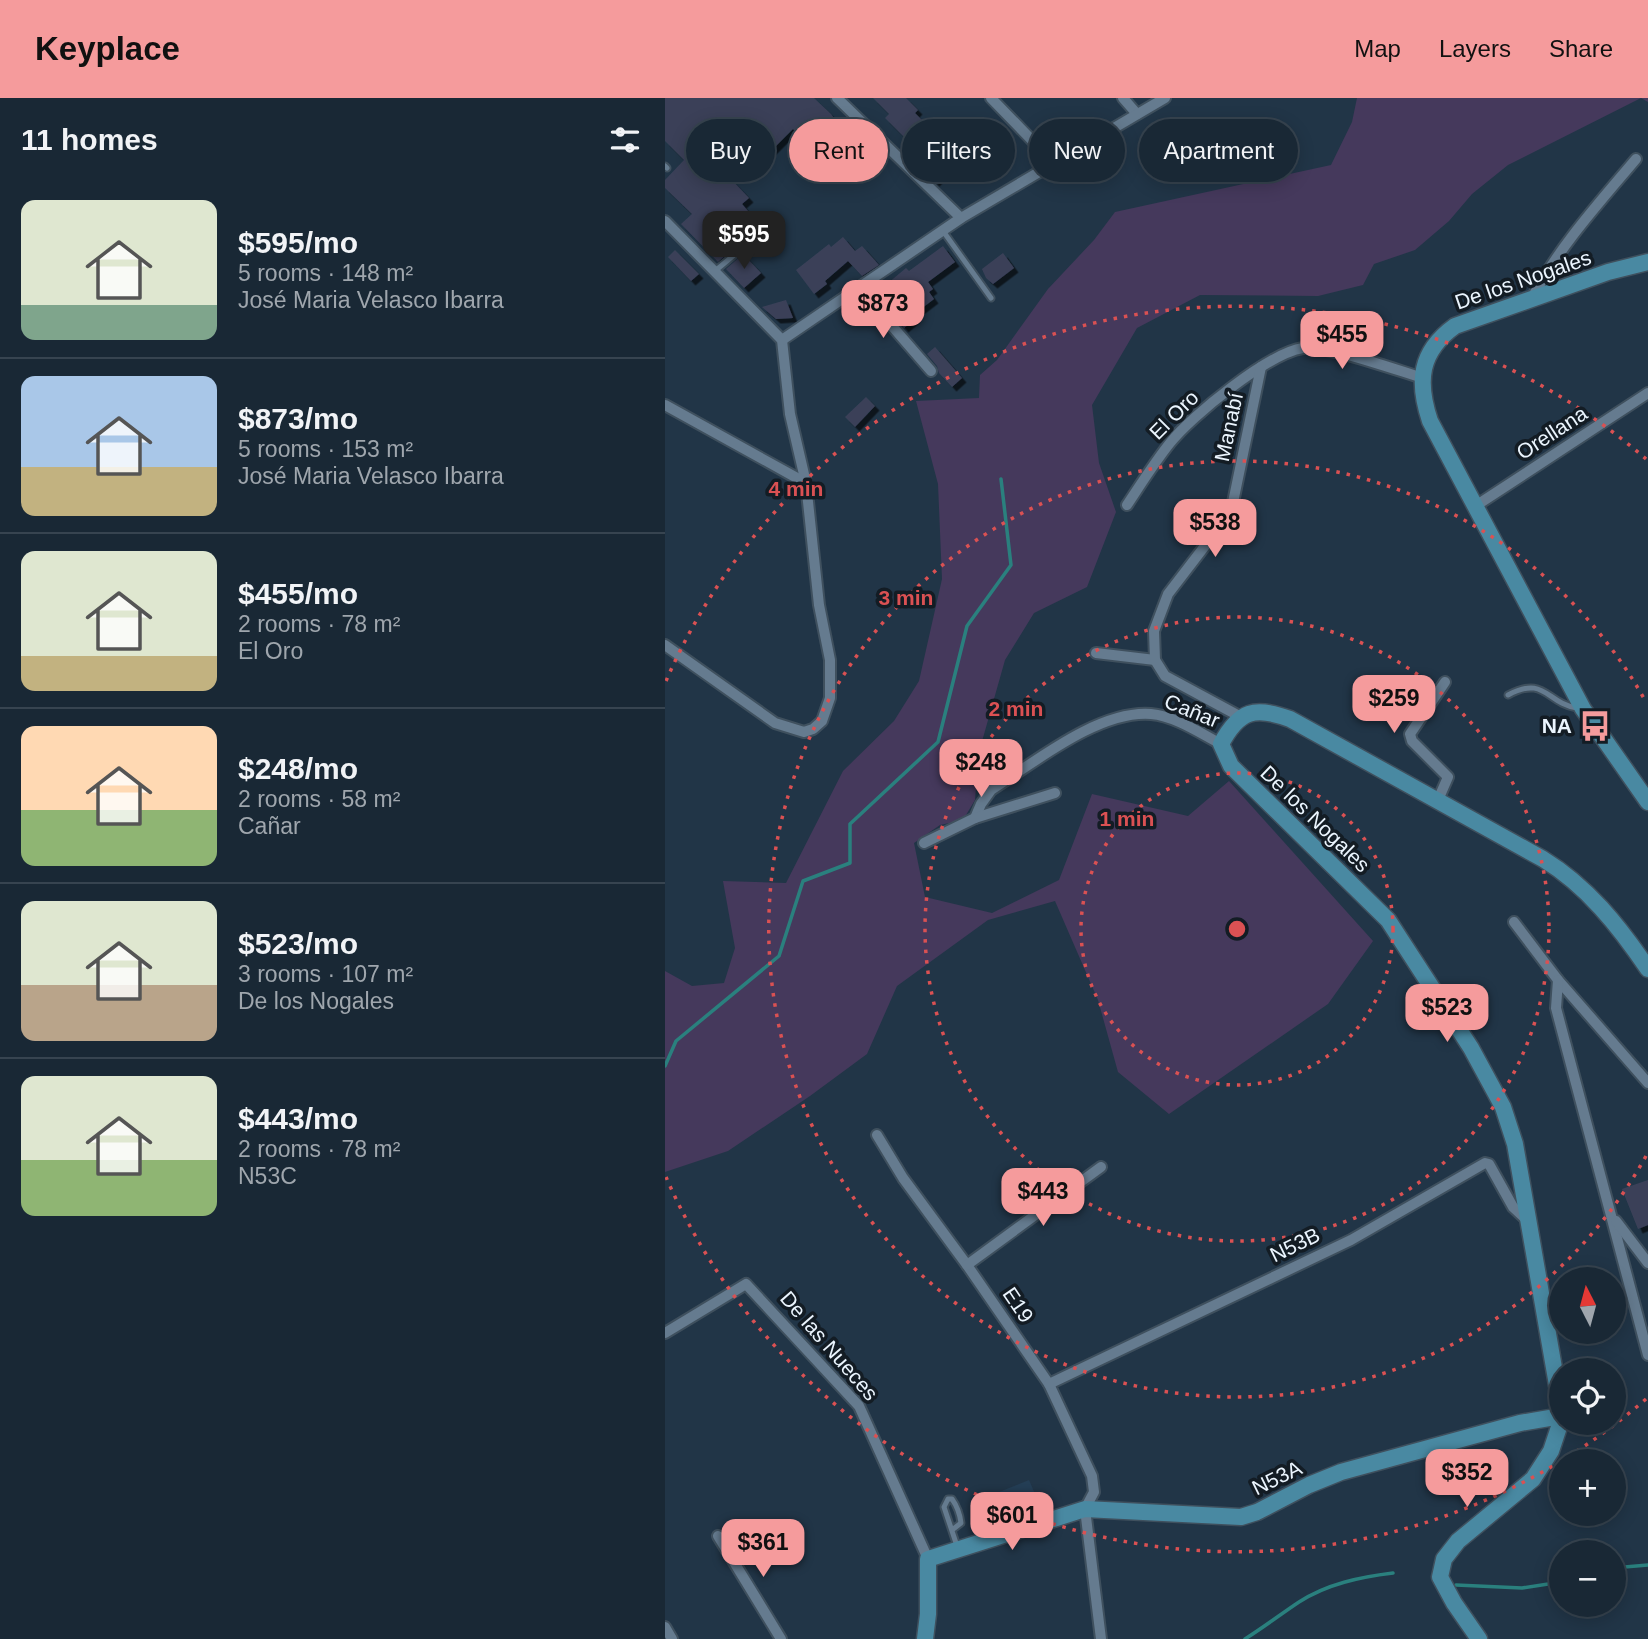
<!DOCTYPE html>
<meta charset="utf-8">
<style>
body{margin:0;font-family:Helvetica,sans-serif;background:#263441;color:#f1f3f6;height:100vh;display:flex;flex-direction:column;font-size:26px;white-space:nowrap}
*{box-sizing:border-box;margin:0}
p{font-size:23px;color:#9fa6ad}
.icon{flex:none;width:38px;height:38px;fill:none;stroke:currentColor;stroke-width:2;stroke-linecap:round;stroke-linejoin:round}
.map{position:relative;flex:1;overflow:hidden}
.details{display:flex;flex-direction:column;background:#192835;width:665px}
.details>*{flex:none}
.banner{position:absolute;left:21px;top:21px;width:665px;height:63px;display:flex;gap:14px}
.needle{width:46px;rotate:354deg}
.tools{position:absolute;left:884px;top:1169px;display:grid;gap:14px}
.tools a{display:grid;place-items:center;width:77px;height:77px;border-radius:50%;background:#192835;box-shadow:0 4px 18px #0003,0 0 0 2px #374450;font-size:35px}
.price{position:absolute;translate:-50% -60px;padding:0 16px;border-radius:14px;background:#f59b9c;color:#111;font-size:23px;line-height:46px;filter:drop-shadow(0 2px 4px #0008)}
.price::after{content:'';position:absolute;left:50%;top:42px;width:21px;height:16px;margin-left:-10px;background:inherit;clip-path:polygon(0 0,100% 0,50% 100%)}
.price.active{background:#222;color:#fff}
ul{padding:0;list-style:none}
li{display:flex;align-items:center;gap:21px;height:175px;padding:0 21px}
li+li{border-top:2px solid #374450}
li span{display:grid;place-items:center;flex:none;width:196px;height:140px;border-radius:14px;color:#555}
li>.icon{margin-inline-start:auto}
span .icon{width:84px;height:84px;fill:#fffc;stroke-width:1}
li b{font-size:30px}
h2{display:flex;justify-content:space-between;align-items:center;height:84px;padding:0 21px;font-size:30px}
.chip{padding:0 24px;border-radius:32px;background:#192835;box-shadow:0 4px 18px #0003,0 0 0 2px #374450;font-size:24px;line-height:63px}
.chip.active{background:#f59b9c;color:#111}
header{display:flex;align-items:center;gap:42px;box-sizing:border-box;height:98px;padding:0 35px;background:#f59b9c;color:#111}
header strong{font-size:33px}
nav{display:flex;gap:38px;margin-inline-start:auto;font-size:24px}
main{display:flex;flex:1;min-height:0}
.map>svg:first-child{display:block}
</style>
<header>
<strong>Keyplace</strong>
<nav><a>Map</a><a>Layers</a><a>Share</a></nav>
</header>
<main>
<section class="details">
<h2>11 homes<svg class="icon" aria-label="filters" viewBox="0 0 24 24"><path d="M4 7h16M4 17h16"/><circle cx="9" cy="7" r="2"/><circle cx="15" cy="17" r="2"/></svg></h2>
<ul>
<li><span style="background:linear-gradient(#dfe7d0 75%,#7fa58c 0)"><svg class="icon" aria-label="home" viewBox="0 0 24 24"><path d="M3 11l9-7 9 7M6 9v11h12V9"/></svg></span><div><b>$595/mo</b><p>5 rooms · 148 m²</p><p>José Maria Velasco Ibarra</p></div></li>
<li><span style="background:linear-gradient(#a9c7e8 65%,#c2b280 0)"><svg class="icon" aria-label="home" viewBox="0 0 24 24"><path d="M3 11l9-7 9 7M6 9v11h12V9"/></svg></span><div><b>$873/mo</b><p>5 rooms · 153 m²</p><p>José Maria Velasco Ibarra</p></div></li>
<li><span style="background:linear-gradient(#dfe7d0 75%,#c2b280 0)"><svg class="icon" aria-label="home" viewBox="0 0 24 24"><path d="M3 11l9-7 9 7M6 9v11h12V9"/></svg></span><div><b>$455/mo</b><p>2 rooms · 78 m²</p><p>El Oro</p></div></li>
<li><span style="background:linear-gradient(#ffd9b3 60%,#8fb573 0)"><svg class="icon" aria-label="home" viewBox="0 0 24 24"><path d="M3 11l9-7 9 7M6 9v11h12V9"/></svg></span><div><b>$248/mo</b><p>2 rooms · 58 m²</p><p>Cañar</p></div></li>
<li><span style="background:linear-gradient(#dfe7d0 60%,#b9a48a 0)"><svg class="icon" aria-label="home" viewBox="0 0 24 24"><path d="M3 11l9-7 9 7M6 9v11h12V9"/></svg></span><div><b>$523/mo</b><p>3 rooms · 107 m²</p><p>De los Nogales</p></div></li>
<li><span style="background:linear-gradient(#dfe7d0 60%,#8fb573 0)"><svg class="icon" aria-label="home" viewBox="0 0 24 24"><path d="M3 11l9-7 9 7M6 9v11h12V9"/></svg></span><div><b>$443/mo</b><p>2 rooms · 78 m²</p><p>N53C</p></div></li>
</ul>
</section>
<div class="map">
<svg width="983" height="1541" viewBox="0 0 983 1541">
<defs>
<filter id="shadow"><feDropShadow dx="4.5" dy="4.5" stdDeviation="0" flood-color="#0009"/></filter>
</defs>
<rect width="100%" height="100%" fill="#213547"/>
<!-- built -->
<path fill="#243e55" d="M364 1382 375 1407 345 1419 334 1394Z"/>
<!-- green -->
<path fill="#45395c" d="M692 0H983V4L976 0 843 67 807 96 784 123 750 152 709 166 698 187 653 198 535 197 472 230 427 307 434 365 451 414 422 489 369 515 340 562 314 654 310 702 298 722 275 727 249 745 260 799 327 815 394 782 427 696 523 718 564 683 708 843 663 906 504 1016 453 974 433 902 390 803 323 822 232 888 202 956 145 998 63 1053 0 1074V873L27 888 59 885 70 850 58 783 121 785 178 673 229 623 254 583 277 481 273 386 251 303 314 300 315 277 332 262 383 191 429 142 450 114 666 67 687 24Z"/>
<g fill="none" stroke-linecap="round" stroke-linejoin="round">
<!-- stream -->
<g stroke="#2a807e" stroke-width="3.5">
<path d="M0 968 11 943 114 858 138 783 185 765V726L273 644 302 528 346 467 336 381"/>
<path d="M948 1470 983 1467"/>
<path d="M791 1487 857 1490 896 1484"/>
<path d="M580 1541C599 1529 616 1516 634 1504 662 1486 695 1479 728 1475"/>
</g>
</g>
<!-- building -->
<g fill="#3b4159" filter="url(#shadow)">
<path d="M0 0H149L166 16 178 33 160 47 142 22 131 34 128 31 93 66 86 59 65 80 84 100 77 106 96 128 87 135 73 122 58 136 70 149 53 164 16 126 27 116 0 90V82L19 62 0 43Z"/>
<path d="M208 0H241L253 12 250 15 260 25 257 29 262 34 248 48 220 20 224 16Z"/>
<path d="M254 48 280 74 270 84 245 58Z"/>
<path d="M178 139 190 153 197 148 214 167 197 178 183 163 160 183 162 186 149 196 131 172 164 146 166 149Z"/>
<path d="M278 148 290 164 263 184 268 191 264 194 269 201 248 217 251 220 239 230 210 196 241 170 244 173Z"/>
<path d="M10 152 34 176 26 183 3 159Z"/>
<path d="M338 155 349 170 328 186 321 180 317 171Z"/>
<path d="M77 157 80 158 96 175 79 190 61 171Z"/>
<path d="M121 202 128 220 111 221 97 209Z"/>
<path d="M270 249 297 280 287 289 274 275 272 268 262 256Z"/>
<path d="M201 299 210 308 190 329 180 319Z"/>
<path d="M983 1082V1127L973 1131 957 1091Z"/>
</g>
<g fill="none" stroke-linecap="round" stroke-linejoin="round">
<defs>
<g id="lane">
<path d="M0 68 2 70"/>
<path d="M278 133 326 200"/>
<path d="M50 173 99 132"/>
<path d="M843 597C880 577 881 605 912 610"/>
<path d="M287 1432 296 1425C295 1417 292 1408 287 1401H283L279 1409 293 1451"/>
</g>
<g id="street">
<path d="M172 0 296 120"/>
<path d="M326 0 388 64"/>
<path d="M458 0 472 16"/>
<path d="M0 123 117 242 125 316 141 385 154 507 165 562V600L157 623 148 631 139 634 110 625 0 547"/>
<path d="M194 190 266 273"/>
<path d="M866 202C893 150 934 105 971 61"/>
<path d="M117 242 296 120 500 0"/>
<path d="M0 307 141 385"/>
<path d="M462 407C476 386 489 365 505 345 526 318 604 255 638 250 662 247 731 272 758 280"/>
<path d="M812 407 983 295"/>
<path d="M431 555 490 562"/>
<path d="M576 619 500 578 490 562 489 533 503 496 566 414 596 269"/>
<path d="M773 702 783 679 747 643 745 636 780 584"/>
<path d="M310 720 316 706 326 692C369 665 433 612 486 616 510 618 535 635 556 646"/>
<path d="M259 745 310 720 390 695"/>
<path d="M849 824 893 882 983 985"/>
<path d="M893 882 891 910 983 1257"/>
<path d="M212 1037 238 1080 302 1167 384 1286 427 1378 429 1394 420 1411 436 1541"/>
<path d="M951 1123 983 1165"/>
<path d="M302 1167 436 1069"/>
<path d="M0 1235 81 1186 194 1308 263 1461"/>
<path d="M384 1286 686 1142 820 1065 824 1066 848 1109 862 1122"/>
<path d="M53 1438 116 1541"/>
<path d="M0 1529 7 1541"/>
</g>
<g id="secondary">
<path d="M983 164 943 174 790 228C754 254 752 284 765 323L918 611 983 704"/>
<path d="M896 1310 850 1046 838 1009 806 950 723 822 566 668 556 646C574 612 590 608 625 621L878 761C922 788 954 828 983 871"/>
<path d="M260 1541 263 1516V1461L420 1411 576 1419 592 1414 644 1387 676 1374 855 1325 896 1318"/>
<path d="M814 1541 789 1505 775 1479 779 1461 793 1443 868 1381 886 1353 896 1323"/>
</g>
</defs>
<!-- lane casing -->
<use href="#lane" stroke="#3f505e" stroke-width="9"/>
<!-- street casing -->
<use href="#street" stroke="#3f505e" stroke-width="14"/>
<!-- secondary casing -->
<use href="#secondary" stroke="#3f505e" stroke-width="19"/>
<!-- lane -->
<use href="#lane" stroke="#657b8f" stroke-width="5"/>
<!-- street -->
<use href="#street" stroke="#657b8f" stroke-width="10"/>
<!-- secondary -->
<use href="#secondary" stroke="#4989a2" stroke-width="16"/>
</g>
<!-- distance rings -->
<g fill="none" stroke="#da5153" stroke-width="3.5" stroke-dasharray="3.5 7">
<circle cx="572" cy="831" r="156"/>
<circle cx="572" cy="831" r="312"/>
<path d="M981 1058A468 468 0 1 1 981 604"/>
<path d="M981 1301A623 623 0 0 1 1 1079M1 583A623 623 0 0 1 981 361"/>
</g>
<!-- icons -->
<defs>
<symbol id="bus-bare" viewBox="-9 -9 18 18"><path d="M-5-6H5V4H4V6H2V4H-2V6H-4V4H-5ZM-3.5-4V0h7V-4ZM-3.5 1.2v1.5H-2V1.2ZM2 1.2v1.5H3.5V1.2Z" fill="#f59b9c" stroke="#131c24" stroke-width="2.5" paint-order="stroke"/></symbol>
</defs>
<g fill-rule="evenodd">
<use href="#bus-bare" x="908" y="606" width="44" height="44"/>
</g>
<g text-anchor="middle" stroke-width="7" stroke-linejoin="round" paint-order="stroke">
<!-- street labels -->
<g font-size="21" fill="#ebf5fe" stroke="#131c24">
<text transform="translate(858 182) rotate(-19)" y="7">De los Nogales</text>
<text transform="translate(509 317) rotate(-45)" y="7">El Oro</text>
<text transform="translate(564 329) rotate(-78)" y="7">Manabí</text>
<text transform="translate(887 335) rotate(-33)" y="7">Orellana</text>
<text transform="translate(527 613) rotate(22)" y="7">Cañar</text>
<text transform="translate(650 721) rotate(44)" y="7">De los Nogales</text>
<text transform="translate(630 1147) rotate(-26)" y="7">N53B</text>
<text transform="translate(353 1207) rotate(56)" y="7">E19</text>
<text transform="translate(164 1248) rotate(49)" y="7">De las Nueces</text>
<text transform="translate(612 1380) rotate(-26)" y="7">N53A</text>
</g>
<!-- poi labels -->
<g font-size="21" font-weight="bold" fill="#ebf5fe" stroke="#131c24" text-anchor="end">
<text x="907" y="635">NA</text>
</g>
</g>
<circle cx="572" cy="831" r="10" fill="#da5153" stroke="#131c24" stroke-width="3.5"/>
<g font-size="21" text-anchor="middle" font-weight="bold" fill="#da5153" stroke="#131c24" stroke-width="7" stroke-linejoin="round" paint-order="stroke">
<text x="131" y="398">4 min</text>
<text x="241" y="507">3 min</text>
<text x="351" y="618">2 min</text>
<text x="462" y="728">1 min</text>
</g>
</svg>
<div class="tools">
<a><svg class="needle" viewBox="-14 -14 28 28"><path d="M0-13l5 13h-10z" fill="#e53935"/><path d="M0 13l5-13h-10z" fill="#9fa6ad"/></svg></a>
<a><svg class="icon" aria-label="locate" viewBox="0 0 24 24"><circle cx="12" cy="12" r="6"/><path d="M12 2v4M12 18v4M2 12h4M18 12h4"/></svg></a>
<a>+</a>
<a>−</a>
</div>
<b class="price active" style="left:79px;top:173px">$595</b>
<b class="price" style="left:218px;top:242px">$873</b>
<b class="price" style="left:677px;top:273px">$455</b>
<b class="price" style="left:550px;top:461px">$538</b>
<b class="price" style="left:729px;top:637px">$259</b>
<b class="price" style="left:316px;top:701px">$248</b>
<b class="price" style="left:782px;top:946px">$523</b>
<b class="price" style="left:378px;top:1130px">$443</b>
<b class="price" style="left:802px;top:1411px">$352</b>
<b class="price" style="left:347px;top:1454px">$601</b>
<b class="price" style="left:98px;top:1481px">$361</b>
<div class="banner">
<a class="chip">Buy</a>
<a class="chip active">Rent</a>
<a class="chip">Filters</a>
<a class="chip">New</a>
<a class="chip">Apartment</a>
</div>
</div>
</main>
